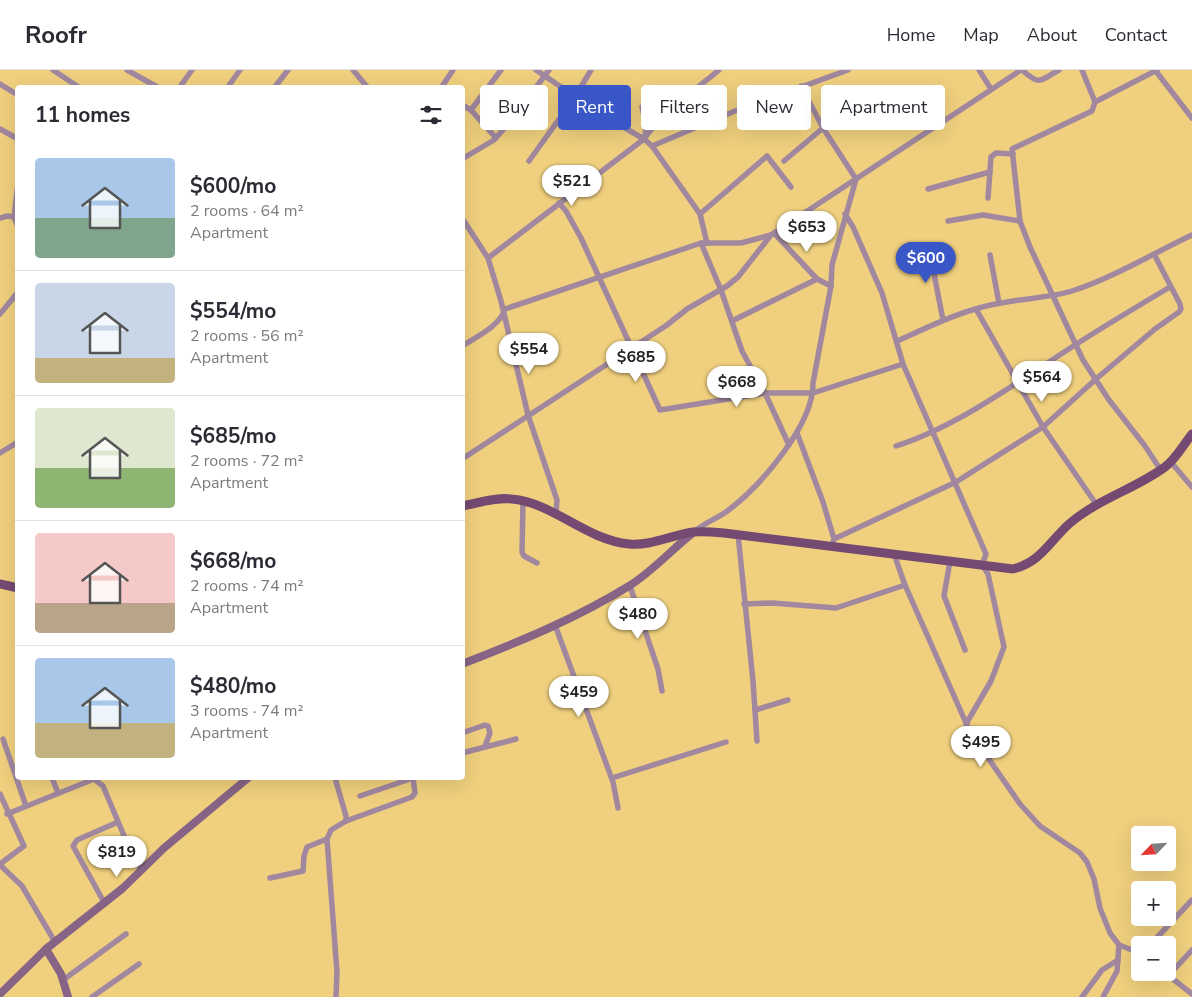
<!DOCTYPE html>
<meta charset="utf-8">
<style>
body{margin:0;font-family:"Nunito Sans",sans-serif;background:#f2f2f3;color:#2b2b33;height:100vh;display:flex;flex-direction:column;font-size:19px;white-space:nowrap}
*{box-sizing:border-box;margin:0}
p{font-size:16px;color:#7c7c81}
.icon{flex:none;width:28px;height:28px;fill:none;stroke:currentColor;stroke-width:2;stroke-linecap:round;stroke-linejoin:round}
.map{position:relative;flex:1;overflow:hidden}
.details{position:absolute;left:15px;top:15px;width:450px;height:695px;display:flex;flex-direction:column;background:#fff;border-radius:5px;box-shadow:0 5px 20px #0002}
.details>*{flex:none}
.guide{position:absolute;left:480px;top:15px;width:475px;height:45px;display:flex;gap:10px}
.needle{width:32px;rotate:245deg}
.fabs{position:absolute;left:1131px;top:756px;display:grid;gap:10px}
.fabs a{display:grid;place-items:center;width:45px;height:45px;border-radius:5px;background:#fff;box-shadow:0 5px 20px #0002;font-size:25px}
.price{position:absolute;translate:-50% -42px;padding:0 11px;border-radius:18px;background:#fff;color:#222;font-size:16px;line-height:32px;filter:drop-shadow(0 1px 2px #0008)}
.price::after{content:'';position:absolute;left:50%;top:30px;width:15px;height:11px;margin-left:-8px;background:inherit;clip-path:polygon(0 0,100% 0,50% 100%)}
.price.active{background:#3a57c8;color:#fff}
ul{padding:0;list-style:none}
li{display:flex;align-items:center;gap:15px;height:125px;padding:0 20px}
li+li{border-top:1px solid #e1e1e2}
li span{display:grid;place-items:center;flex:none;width:140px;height:100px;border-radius:5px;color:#555}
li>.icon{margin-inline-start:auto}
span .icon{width:60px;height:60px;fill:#fffc;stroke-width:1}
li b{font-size:21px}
h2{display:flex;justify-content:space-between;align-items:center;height:60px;padding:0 20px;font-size:21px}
.chip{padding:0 18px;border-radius:5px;background:#fff;box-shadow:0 5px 20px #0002;font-size:18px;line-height:45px}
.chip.active{background:#3a57c8;color:#fff}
header{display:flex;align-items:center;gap:30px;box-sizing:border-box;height:70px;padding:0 25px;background:#fff;border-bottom:1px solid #e1e1e2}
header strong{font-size:24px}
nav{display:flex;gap:28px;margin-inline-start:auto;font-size:18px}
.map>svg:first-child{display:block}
</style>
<header>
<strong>Roofr</strong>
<nav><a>Home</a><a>Map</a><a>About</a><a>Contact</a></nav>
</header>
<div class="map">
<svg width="1192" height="927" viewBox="0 0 1192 927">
<rect width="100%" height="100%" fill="#f0d07e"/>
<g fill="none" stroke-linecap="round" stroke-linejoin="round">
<!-- street -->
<g stroke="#a1889f" stroke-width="5.5">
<path d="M53 0 80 18"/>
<path d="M127 0 159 18"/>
<path d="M353 0 368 18"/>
<path d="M536 0 601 44 644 69 652 76 700 144 707 173"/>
<path d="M979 0 991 19"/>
<path d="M1022 0C1040 16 1039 11 1059 0"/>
<path d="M1082 0 1095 32 1092 41 1012 79 1020 151 1030 177 1083 290 1109 330 1145 376 1160 399"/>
<path d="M1155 0 1192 48"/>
<path d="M0 14 18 25"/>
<path d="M179 18 192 0"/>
<path d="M227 18 240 0"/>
<path d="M274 18 288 0"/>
<path d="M441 18 453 0"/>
<path d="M1095 32 1157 0"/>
<path d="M462 35 471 40 501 0"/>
<path d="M642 37 646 56 645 67"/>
<path d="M470 39 496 68"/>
<path d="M0 59 18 69"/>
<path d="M652 76 735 41 848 0"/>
<path d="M462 89 494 70 509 53 549 0"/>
<path d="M529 91 575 27 591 0"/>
<path d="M784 91 823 58"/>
<path d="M18 113 14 147 18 157"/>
<path d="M928 119 990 102"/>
<path d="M988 128 991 87 996 83 1013 84"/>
<path d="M559 133 566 141 581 168 660 340 765 323H813L903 294"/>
<path d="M700 144 767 86 791 117"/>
<path d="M845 144 853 157 882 223 903 294 986 484 982 495 988 504 1004 577 991 611 966 654"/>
<path d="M0 148 7 146 14 147"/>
<path d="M462 148 488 188 501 231 528 345 557 430 556 443"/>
<path d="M948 151 983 145 1020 151"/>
<path d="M774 163 817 209 831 216"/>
<path d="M701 173 721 220 742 281 765 323 789 375"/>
<path d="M932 175 935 209 943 250"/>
<path d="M990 185 999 233"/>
<path d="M488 188 644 69C663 42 694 21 719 0"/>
<path d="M976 239 1043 357 1096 434"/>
<path d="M0 244 18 222"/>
<path d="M732 251 817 209"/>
<path d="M897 271C931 256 964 239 1001 233 1025 228 1052 228 1075 220 1116 206 1154 183 1192 165"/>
<path d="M462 276C476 267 500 256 505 239L701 173H741L771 165"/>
<path d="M797 363 823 432 834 469"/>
<path d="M896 376C959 356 1020 310 1075 275 1106 255 1138 236 1170 217"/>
<path d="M0 383 18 372"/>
<path d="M462 389 667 255 687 239 727 216 738 207 771 165 1021 0"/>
<path d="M1170 391 1192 417"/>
<path d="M523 431 522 482 524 486 537 493"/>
<path d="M694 462C705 452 719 448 730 439 761 415 814 354 813 313L831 216 832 195 856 109 823 58 801 16"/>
<path d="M738 464 753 611 757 671"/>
<path d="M832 476 834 469 956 412 1043 357 1096 309 1155 259 1179 242 1181 239 1180 234 1154 184"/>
<path d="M894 484 905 515 970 662 1020 734 1040 756 1080 783 1087 792 1094 809 1100 838 1110 863 1119 875 1140 883"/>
<path d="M950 491 944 526 965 580"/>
<path d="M630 516 658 599 662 621"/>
<path d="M744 534 772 533 836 538 905 515"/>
<path d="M555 555 613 712 618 738"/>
<path d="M755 640 788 630"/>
<path d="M462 663 485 655 488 656 490 663 485 676"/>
<path d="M3 669 26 736"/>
<path d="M462 683 516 669"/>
<path d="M52 708 58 723"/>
<path d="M335 708 346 746V751L331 760 327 769 337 902 336 927"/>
<path d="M612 708 726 672"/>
<path d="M0 724 24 776 0 794"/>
<path d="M360 726 413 708"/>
<path d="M7 744 94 709 103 716 133 787 142 800"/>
<path d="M346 751 412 727 415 723 413 708"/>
<path d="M0 795 22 816 55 872"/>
<path d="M270 808 303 801 304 786 307 777 327 769"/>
<path d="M105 834 73 776 77 770 118 752"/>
<path d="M1150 875 1192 830"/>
<path d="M1164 902 1192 924"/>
<path d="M1168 906 1192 880"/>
<path d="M63 910 126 864"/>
<path d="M92 927 139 894"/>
<path d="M1082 927 1102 900 1118 890"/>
<path d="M1103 927 1117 901 1119 875"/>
</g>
<!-- secondary -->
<g stroke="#876485" stroke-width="8">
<path d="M462 594C519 572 577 548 629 516 653 501 672 479 694 462"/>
<path d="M46 879 61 904 68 927"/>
<path d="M0 924 46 879 123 818 164 778 248 708"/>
</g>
<!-- primary -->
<g stroke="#744a72" stroke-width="9">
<path d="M462 436C479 433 495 427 512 429 554 433 586 470 629 474 651 476 672 465 693 462 703 461 714 462 724 463L1013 499C1041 492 1049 472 1069 454 1098 429 1135 419 1165 397 1175 390 1184 374 1192 364"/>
<path d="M0 514 18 518"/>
</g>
</g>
</svg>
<div class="fabs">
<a><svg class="needle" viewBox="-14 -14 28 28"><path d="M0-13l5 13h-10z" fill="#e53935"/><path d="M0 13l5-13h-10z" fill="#7c7c81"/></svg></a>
<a>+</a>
<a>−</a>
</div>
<b class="price" style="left:572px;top:137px">$521</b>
<b class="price" style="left:807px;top:183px">$653</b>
<b class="price active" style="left:926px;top:214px">$600</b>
<b class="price" style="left:529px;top:305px">$554</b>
<b class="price" style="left:636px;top:313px">$685</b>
<b class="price" style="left:1042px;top:333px">$564</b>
<b class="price" style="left:737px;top:338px">$668</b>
<b class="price" style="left:638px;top:570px">$480</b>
<b class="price" style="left:579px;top:648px">$459</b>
<b class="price" style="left:981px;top:698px">$495</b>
<b class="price" style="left:117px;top:808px">$819</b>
<div class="guide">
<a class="chip">Buy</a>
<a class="chip active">Rent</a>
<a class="chip">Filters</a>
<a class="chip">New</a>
<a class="chip">Apartment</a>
</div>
<section class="details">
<h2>11 homes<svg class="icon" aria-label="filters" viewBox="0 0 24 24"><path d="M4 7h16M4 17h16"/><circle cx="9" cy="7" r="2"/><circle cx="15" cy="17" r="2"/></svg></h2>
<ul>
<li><span style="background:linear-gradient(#a9c7e8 60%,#7fa58c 0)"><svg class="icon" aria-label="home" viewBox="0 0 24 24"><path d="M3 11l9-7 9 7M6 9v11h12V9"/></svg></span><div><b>$600/mo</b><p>2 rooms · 64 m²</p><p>Apartment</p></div></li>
<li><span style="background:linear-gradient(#c9d6e8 75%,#c2b280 0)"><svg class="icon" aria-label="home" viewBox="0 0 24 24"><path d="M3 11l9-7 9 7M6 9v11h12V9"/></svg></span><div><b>$554/mo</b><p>2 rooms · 56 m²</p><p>Apartment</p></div></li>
<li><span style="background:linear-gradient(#dfe7d0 60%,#8fb573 0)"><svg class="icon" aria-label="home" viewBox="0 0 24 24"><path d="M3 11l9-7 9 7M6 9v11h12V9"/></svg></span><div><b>$685/mo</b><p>2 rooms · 72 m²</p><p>Apartment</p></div></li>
<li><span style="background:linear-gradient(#f6c9c9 70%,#b9a48a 0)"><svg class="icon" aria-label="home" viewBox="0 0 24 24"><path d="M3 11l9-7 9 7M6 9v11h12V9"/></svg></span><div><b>$668/mo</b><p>2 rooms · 74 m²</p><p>Apartment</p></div></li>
<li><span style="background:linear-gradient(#a9c7e8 65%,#c2b280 0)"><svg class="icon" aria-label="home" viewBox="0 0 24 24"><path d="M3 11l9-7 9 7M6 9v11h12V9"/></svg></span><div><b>$480/mo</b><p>3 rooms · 74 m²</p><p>Apartment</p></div></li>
</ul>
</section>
</div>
